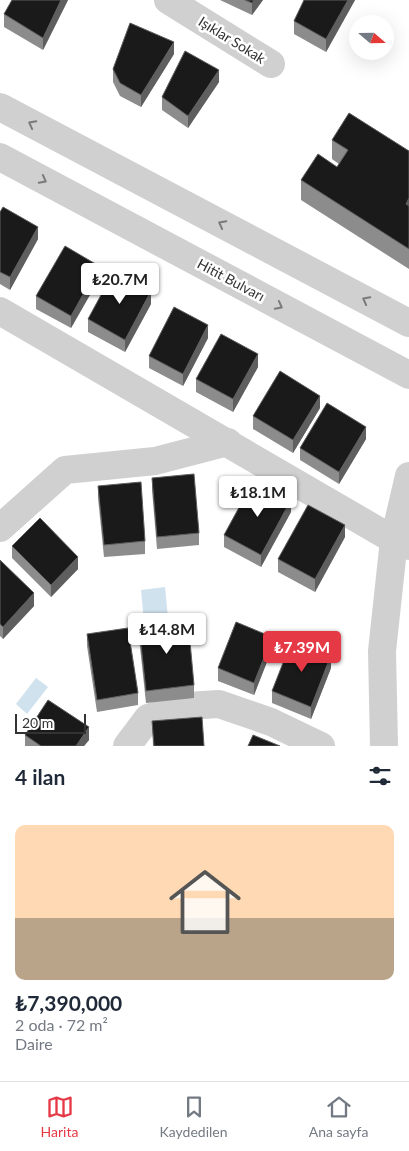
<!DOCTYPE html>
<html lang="tr">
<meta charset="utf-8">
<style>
body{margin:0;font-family:Lato,sans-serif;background:#f6f6f7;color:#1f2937;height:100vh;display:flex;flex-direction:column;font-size:19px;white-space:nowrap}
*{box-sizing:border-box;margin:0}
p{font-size:16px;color:#747a83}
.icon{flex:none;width:28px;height:28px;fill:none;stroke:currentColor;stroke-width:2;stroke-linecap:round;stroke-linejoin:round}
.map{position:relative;height:746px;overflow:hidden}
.side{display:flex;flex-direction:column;background:#fff;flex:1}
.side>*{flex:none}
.needle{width:32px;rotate:110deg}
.buttons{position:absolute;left:349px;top:15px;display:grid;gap:10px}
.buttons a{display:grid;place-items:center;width:45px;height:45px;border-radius:50%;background:#fff;box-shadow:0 5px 20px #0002;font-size:25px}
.scale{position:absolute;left:15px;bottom:12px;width:71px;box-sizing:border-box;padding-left:5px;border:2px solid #333;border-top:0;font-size:14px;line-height:18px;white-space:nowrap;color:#333;-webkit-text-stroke:4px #fff;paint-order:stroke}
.price{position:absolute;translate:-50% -42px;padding:0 11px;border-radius:5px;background:#fff;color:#222;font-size:16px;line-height:32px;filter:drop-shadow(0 1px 2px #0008)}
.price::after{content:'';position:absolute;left:50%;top:30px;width:15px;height:11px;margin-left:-8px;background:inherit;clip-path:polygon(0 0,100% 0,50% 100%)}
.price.current{background:#e63946;color:#fff}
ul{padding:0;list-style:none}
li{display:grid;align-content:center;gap:10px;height:265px;padding:0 15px}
li span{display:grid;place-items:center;height:155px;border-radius:10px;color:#555}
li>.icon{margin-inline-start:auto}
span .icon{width:90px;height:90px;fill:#fffc;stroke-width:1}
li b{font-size:21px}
h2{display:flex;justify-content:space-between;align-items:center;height:60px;padding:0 15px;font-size:21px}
.tab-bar{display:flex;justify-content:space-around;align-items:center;height:70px;border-top:1px solid #e0e1e3;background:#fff;font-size:14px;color:#747a83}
.tab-bar a{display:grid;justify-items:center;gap:2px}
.tab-bar .current{color:#e63946}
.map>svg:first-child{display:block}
</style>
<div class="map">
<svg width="409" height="746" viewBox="0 0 409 746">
<rect width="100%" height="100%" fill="#fff"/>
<!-- water -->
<g fill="#cfe2ee">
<path d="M165 587 168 619 144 622 141 590Z"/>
<path d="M36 678 48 687 27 714 16 704Z"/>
</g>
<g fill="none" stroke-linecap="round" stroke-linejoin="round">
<!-- minor -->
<g stroke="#d0d0d0" stroke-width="28">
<path d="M168 0 271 64"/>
<path d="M0 107 409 323"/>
<path d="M0 157 409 375"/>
<path d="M0 311 394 540 409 546"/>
<path d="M0 528 65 470 155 461 228 442"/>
<path d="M127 746 148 718 187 706 219 704 271 722 321 746"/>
<path d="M384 746 382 651 394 540 409 476"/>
</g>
</g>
<!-- wall -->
<g fill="#8c8c8c">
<path d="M12 0H68L43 50 4 27V14Z"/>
<path d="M220 0H263L252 15Z"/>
<path d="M304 0H355L326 52 294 34V21Z"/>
<path d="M174 54 141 107 120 96 113 82V69Z"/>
<path d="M219 82 188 128 162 110V97Z"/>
<path d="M332 140 409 151V269L301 200V180L337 167 339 164 332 159Z"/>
<path d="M0 212 38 239 10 290 0 284Z"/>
<path d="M99 279 71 328 36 309V296Z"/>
<path d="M151 304 125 352 88 332V319Z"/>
<path d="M208 338 183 386 149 368V356Z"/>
<path d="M258 367 233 412 196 392V379Z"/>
<path d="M320 408 293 453 253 429V416Z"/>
<path d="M366 439 339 484 300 460V448Z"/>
<path d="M152 478 199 533V545L157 549 152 490Z"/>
<path d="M98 486 145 541V554L104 557 98 498Z"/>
<path d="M291 512 261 567 224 547V535Z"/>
<path d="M345 537 315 592 278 572V559Z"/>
<path d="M12 546 78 569 51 597 12 558Z"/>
<path d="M0 560 34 606 3 639 0 636Z"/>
<path d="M139 626 194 685V698L146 703 139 638Z"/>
<path d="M87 634 138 693V705L97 712 87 646Z"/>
<path d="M272 649 254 695 218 681V668Z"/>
<path d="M331 668 311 719 272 703V691Z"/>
<path d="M152 721 204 746H153Z"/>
<path d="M25 735 89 740 84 746H25Z"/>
</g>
<!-- shaded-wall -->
<g fill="#5f5f5f">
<path d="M61 0H68L43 50V38Z"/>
<path d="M254 0H263L252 15V3Z"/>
<path d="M348 0H355L326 52V39Z"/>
<path d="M174 42V54L141 107V95Z"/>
<path d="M219 70V82L188 128V116Z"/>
<path d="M409 198V218L406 204Z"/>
<path d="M38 227V239L10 290V277Z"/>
<path d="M99 266V279L71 328V316Z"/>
<path d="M151 291V304L125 352V340Z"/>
<path d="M208 325V338L183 386V374Z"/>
<path d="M258 354V367L233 412V399Z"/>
<path d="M320 396V408L293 453V440Z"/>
<path d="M366 427V439L339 484V472Z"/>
<path d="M291 500V512L261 567V555Z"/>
<path d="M345 525V537L315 592V579Z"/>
<path d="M78 557V569L51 597V585Z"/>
<path d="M34 593V606L3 639V627Z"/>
<path d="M272 637V649L254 695V683Z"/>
<path d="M331 655V668L311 719V707Z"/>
<path d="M89 727V740L84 746H76Z"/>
</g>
<!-- building -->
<g fill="#1a1a1a" stroke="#5f5f5f">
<path d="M12 0H61L43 38 4 14Z"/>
<path d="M245 0H254L252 3Z"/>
<path d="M304 0H348L326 39 294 21Z"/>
<path d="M130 23 174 42 141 95 120 83 113 69Z"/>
<path d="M185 51 219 70 188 116 162 97Z"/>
<path d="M349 113 409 151V198L406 204 409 206V249L301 180 318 154 337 167 348 150 332 140Z"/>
<path d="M3 207 38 227 10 277 0 272V212Z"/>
<path d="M65 246 99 266 71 316 36 296Z"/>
<path d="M114 271 151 291 125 340 88 319Z"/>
<path d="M174 307 208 325 183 374 149 356Z"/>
<path d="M221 334 258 354 233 399 196 379Z"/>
<path d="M280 371 320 396 293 440 253 416Z"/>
<path d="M327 403 366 427 339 472 300 448Z"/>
<path d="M194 474 199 533 157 537 152 478Z"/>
<path d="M254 480 291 500 261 555 224 535Z"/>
<path d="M141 482 145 541 104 545 98 486Z"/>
<path d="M308 505 345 525 315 579 278 559Z"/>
<path d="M40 518 78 557 51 585 12 546Z"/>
<path d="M0 560 34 593 3 627 0 624Z"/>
<path d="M188 620 194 685 146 691 139 626Z"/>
<path d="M236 622 272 637 254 683 218 668Z"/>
<path d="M128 628 138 693 97 700 87 634Z"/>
<path d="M292 640 331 655 311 707 272 691Z"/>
<path d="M48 700 89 727 76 746H41L25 735Z"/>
<path d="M202 717 204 746H154L152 721Z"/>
<path d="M253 735 280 746H248Z"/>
</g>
<!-- one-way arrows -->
<defs><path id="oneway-chevron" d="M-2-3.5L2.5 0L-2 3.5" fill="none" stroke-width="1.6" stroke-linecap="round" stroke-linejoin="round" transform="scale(1.25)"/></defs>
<g stroke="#7a7a7a">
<use href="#oneway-chevron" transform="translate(32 124) rotate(-152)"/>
<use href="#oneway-chevron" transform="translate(43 180) rotate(28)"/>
<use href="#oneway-chevron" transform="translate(222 224) rotate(-152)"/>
<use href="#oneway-chevron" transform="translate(366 300) rotate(-152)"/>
<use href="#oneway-chevron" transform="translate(279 306) rotate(28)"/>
</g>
<g text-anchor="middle" stroke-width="5" stroke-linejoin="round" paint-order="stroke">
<!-- street labels -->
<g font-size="14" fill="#333" stroke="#fff">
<text transform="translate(232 40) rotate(32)" y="5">Işıklar Sokak</text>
<text transform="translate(231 280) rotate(28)" y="5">Hitit Bulvarı</text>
</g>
</g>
</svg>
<div class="buttons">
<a><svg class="needle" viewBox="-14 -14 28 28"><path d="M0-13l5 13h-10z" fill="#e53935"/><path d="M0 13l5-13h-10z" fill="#747a83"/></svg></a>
</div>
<div class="scale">20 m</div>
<b class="price" style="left:120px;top:305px">₺20.7M</b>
<b class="price" style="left:258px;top:518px">₺18.1M</b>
<b class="price" style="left:167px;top:655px">₺14.8M</b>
<b class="price current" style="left:302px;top:673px">₺7.39M</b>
</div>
<section class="side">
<h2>4 ilan<svg class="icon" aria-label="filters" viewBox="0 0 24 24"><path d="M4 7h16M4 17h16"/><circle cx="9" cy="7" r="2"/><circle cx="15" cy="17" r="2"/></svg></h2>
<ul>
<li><span style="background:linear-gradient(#ffd9b3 60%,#b9a48a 0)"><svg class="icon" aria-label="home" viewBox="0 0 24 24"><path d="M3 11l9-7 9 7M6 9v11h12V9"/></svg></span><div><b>₺7,390,000</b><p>2 oda · 72 m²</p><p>Daire</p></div></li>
</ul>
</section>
<nav class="tab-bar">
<a class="current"><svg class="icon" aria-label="map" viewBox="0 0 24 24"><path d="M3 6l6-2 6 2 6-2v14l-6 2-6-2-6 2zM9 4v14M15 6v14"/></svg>Harita</a>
<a><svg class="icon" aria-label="saved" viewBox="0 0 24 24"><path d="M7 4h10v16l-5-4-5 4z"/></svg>Kaydedilen</a>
<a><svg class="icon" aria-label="home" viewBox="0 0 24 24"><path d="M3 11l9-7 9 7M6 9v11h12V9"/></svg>Ana sayfa</a>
</nav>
